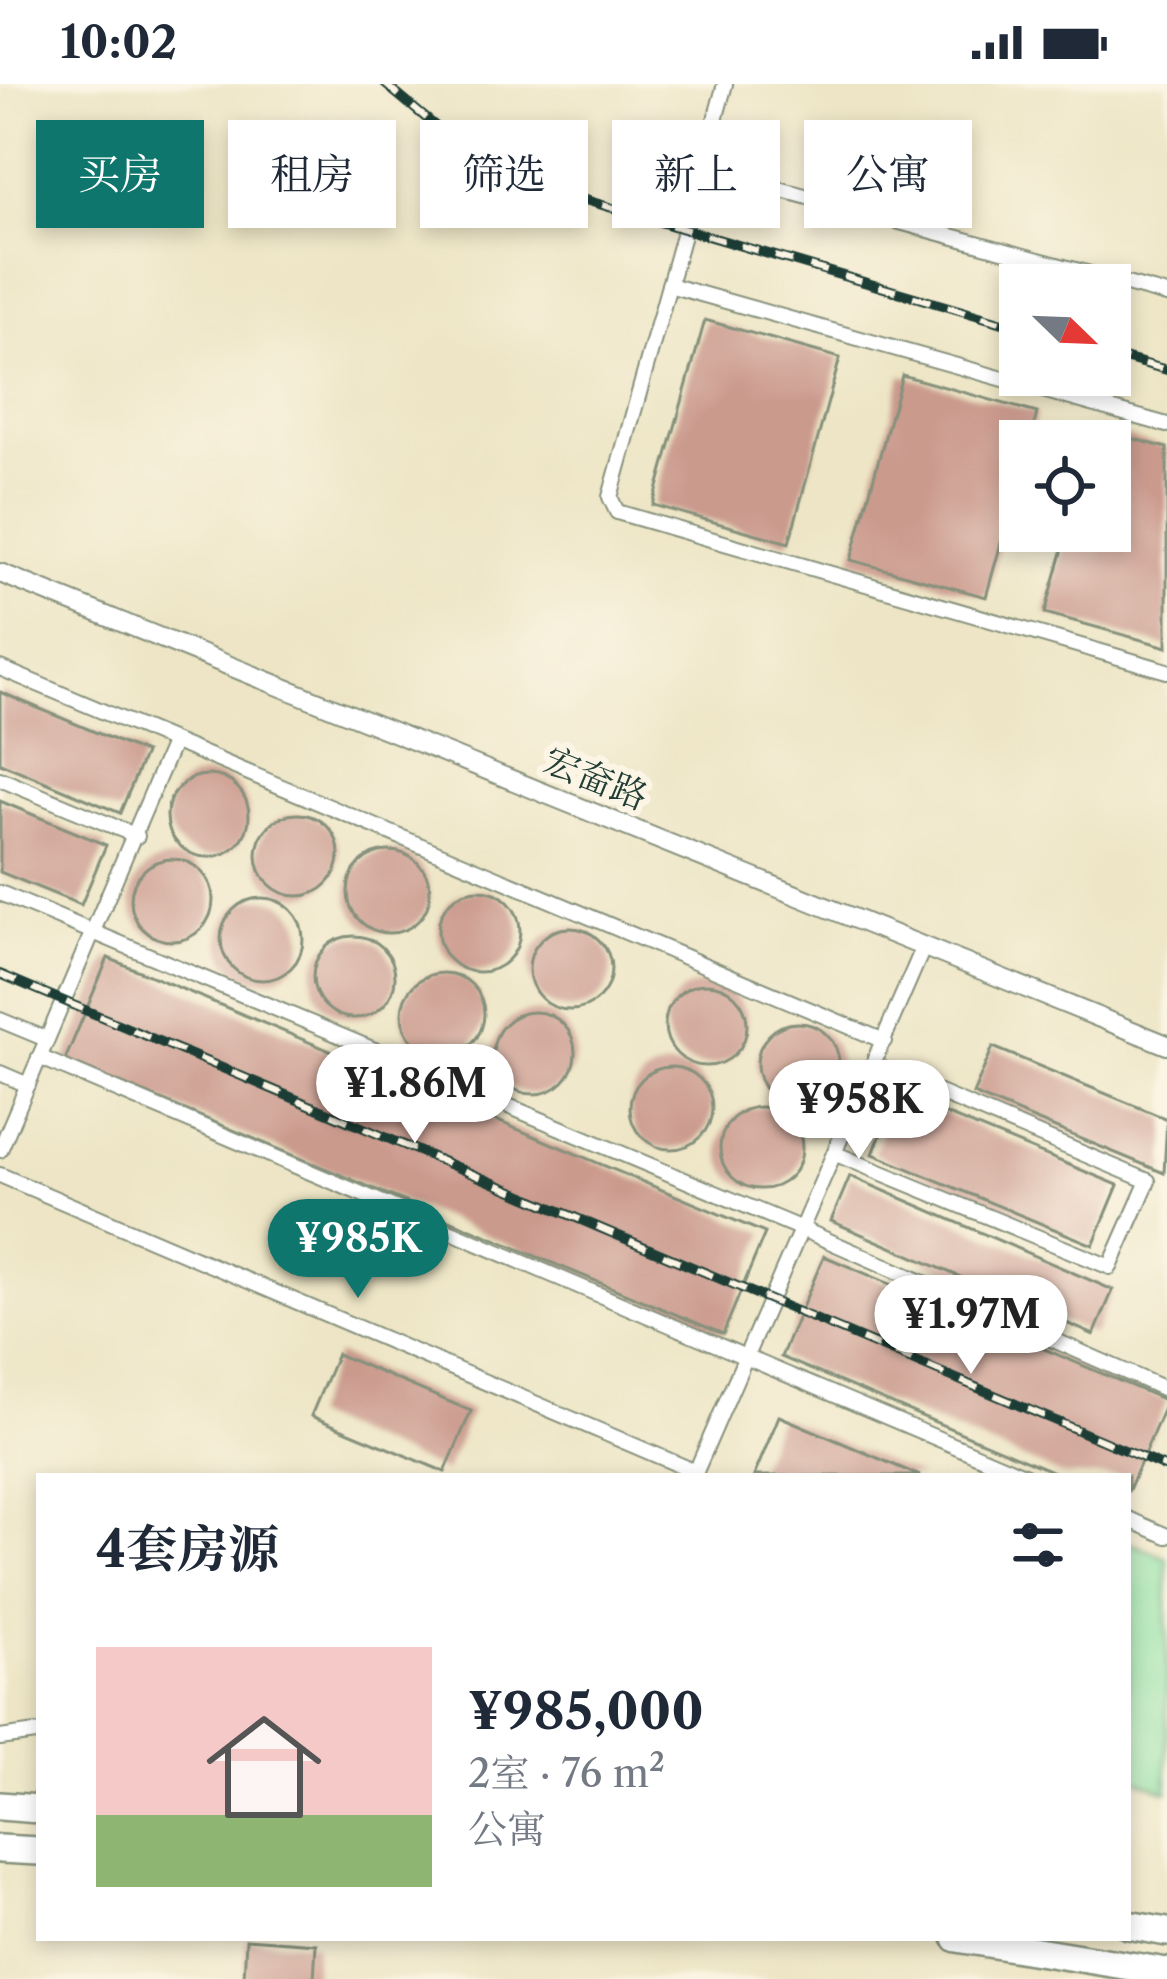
<!DOCTYPE html>
<html lang="zh">
<meta charset="utf-8">
<style>
body{margin:0;font-family:"Libre Caslon Text","Noto Serif SC",serif;background:#f6f6f7;color:#1f2937;height:100vh;display:flex;flex-direction:column;font-size:45px;white-space:nowrap}
*{box-sizing:border-box;margin:0}
p{font-size:39px;color:#747a83}
.icon{flex:none;width:66px;height:66px;fill:none;stroke:currentColor;stroke-width:2;stroke-linecap:round;stroke-linejoin:round}
.map{position:relative;flex:1;overflow:hidden}
.panel{position:absolute;left:36px;top:1389px;width:1095px;height:468px;display:flex;flex-direction:column;background:#fff;border-radius:0px;box-shadow:0 6px 18px #0003}
.panel>*{flex:none}
.guide{position:absolute;left:36px;top:36px;width:1095px;height:108px;display:flex;gap:24px}
.needle{width:78px;rotate:113deg}
.fabs{position:absolute;left:999px;top:180px;display:grid;gap:24px}
.fabs a{display:grid;place-items:center;width:132px;height:132px;border-radius:0px;background:#fff;box-shadow:0 6px 18px #0003;font-size:60px}
.price{position:absolute;translate:-50% -102px;padding:0 27px;border-radius:42px;background:#fff;color:#222;font-size:39px;line-height:78px;filter:drop-shadow(0 3px 6px #0008)}
.price::after{content:'';position:absolute;left:50%;top:72px;width:36px;height:27px;margin-left:-18px;background:inherit;clip-path:polygon(0 0,100% 0,50% 100%)}
.price.on{background:#0f766e;color:#fff}
ul{padding:0;list-style:none}
li{display:flex;align-items:center;gap:36px;height:300px;padding:0 60px}
li span{display:grid;place-items:center;flex:none;width:336px;height:240px;border-radius:0px;color:#555}
li>.icon{margin-inline-start:auto}
span .icon{width:144px;height:144px;fill:#fffc;stroke-width:1}
li b{font-size:51px}
h2{display:flex;justify-content:space-between;align-items:center;height:144px;padding:0 60px;font-size:51px}
.tag{padding:0 42px;border-radius:0px;background:#fff;box-shadow:0 6px 18px #0003;font-size:42px;line-height:108px}
.tag.on{background:#0f766e;color:#fff}
.status{display:flex;justify-content:space-between;align-items:center;height:84px;padding:0 60px;background:#fff;direction:ltr}
.status svg{height:33px;fill:currentColor}
.map>svg:first-child{display:block}
</style>
<div class="status"><b>10:02</b><svg viewBox="0 0 49 12"><path d="M0 12V9h3v3zM5 12V6h3v6zM10 12V3h3v9zM15 12V0h3v12zM26 1h20v11H26zM47 4h2v5h-2z"/></svg></div>
<div class="map">
<svg width="1167" height="1895" viewBox="0 0 1167 1895">
<rect width="100%" height="100%" fill="#fcf5e5"/>
<filter id="ink" filterUnits="userSpaceOnUse"><feTurbulence type="fractalNoise" baseFrequency=".00833" numOctaves="2"/><feDisplacementMap in="SourceGraphic" scale="24" xChannelSelector="R" yChannelSelector="G"/><feConvolveMatrix kernelMatrix="1 2 1 2 8 2 1 2 1" color-interpolation-filters="sRGB"/></filter>
<filter id="wash" filterUnits="userSpaceOnUse"><feTurbulence type="fractalNoise" baseFrequency=".004" numOctaves="4" result="noise"/><feDisplacementMap in="SourceGraphic" scale="48" xChannelSelector="R" yChannelSelector="G"/><feGaussianBlur stdDeviation="2.7" result="paint"/><feColorMatrix in="noise" values="0 0 0 0 0 0 0 0 0 0 0 0 0 0 0 0 0 1.4 0 .05"/><feComposite in="paint" operator="in"/></filter>
<g filter="url(#wash)">
<rect width="100%" height="100%" fill="#ede5c5"/>
<!-- green -->
<path fill="#8be0a3" stroke="#558e6c" stroke-width="3" d="M1128 1458 1167 1474V1708L1128 1692Z"/>
<g id="blocks">
<!-- building -->
<g fill="#ca9a8d">
<path d="M705 236 840 274 789 459 653 421Z"/>
<path d="M902 291 1037 329 1030 357H1020V391L986 513 851 476Z"/>
<path d="M1097 345 1167 364V563L1045 529 1068 447H1110V357H1093Z"/>
<path d="M0 608 145 669 120 729 0 679Z"/>
<circle cx="208" cy="732" r="41"/>
<path d="M0 717 106 761 81 821 0 788Z"/>
<circle cx="298" cy="771" r="41"/>
<circle cx="389" cy="808" r="41"/>
<circle cx="172" cy="816" r="41"/>
<circle cx="479" cy="847" r="41"/>
<circle cx="262" cy="855" r="41"/>
<circle cx="570" cy="885" r="41"/>
<circle cx="354" cy="893" r="41"/>
<path d="M108 874 765 1149 723 1250 65 976Z"/>
<circle cx="443" cy="930" r="41"/>
<circle cx="706" cy="941" r="41"/>
<circle cx="534" cy="969" r="41"/>
<circle cx="798" cy="980" r="41"/>
<path d="M993 963 1167 1035 1164 1089 973 1010Z"/>
<circle cx="671" cy="1024" r="41"/>
<path d="M897 1010 1118 1101 1093 1161 873 1070Z"/>
<circle cx="761" cy="1064" r="41"/>
<path d="M850 1092 1113 1206 1094 1251 831 1137Z"/>
<path d="M824 1172 1167 1317 1128 1408V1392H1063L781 1273Z"/>
<path d="M337 1270 471 1327 445 1388 311 1332Z"/>
<path d="M779 1332 920 1392H754Z"/>
<path d="M246 1855 316 1860 314 1895H244Z"/>
</g>
</g>
</g>
<g filter="url(#ink)">
<use href="#blocks" fill-opacity="0" stroke="#86917c" stroke-width="3"/>
<g fill="none" stroke-linecap="round" stroke-linejoin="round">
<defs>
<g id="minor">
<path d="M725 0 610 413 617 428 1167 587"/>
<path d="M702 84 1167 211"/>
<path d="M669 201 1167 341"/>
<path d="M0 584 884 957"/>
<path d="M0 695 137 752"/>
<path d="M0 809 804 1146 1167 1306"/>
<path d="M0 936 46 955"/>
<path d="M39 973 1026 1392"/>
<path d="M0 989 28 1001"/>
<path d="M0 1066 173 659"/>
<path d="M836 1070 1110 1183 1148 1097 873 981"/>
<path d="M0 1091 696 1388"/>
<path d="M694 1392 924 862"/>
<path d="M1128 1435 1167 1452"/>
<path d="M0 1654 36 1649"/>
</g>
<path id="tertiary" d="M0 489 1167 961"/>
<g id="motorway">
<path d="M0 1722 39 1725"/>
<path d="M0 1765 39 1767"/>
<path d="M1128 1841 1167 1848"/>
<path d="M957 1854 1167 1888"/>
</g>
</defs>
<!-- minor casing -->
<use href="#minor" stroke="#86917c" stroke-width="18"/>
<!-- tertiary casing -->
<use href="#tertiary" stroke="#86917c" stroke-width="22"/>
<!-- motorway casing -->
<use href="#motorway" stroke="#86917c" stroke-width="32"/>
<!-- minor -->
<use href="#minor" stroke="#fff" stroke-width="14"/>
<!-- tertiary -->
<use href="#tertiary" stroke="#fff" stroke-width="18"/>
<!-- motorway -->
<use href="#motorway" stroke="#fff" stroke-width="27"/>
<defs>
<g id="rail">
<path d="M385 0 451 55 531 100 1020 244"/>
<path d="M1110 270 1167 286"/>
<path d="M0 890 1167 1384"/>
</g>
</defs>
<!-- rail casing -->
<use href="#rail" stroke="#1f3d34" stroke-width="10"/>
<!-- rail -->
<use href="#rail" stroke="#fcf5e5" stroke-width="6" stroke-dasharray="18" stroke-linecap="butt"/>
</g>
</g>
<g text-anchor="middle" stroke-width="12" stroke-linejoin="round" paint-order="stroke">
<!-- street labels -->
<g font-size="36" fill="#1f3d34" stroke="#fcf5e5">
<text transform="translate(596 694) rotate(22)" y="13">宏奤路</text>
</g>
</g>
</svg>
<div class="fabs">
<a><svg class="needle" viewBox="-14 -14 28 28"><path d="M0-13l5 13h-10z" fill="#e53935"/><path d="M0 13l5-13h-10z" fill="#747a83"/></svg></a>
<a><svg class="icon" aria-label="locate" viewBox="0 0 24 24"><circle cx="12" cy="12" r="6"/><path d="M12 2v4M12 18v4M2 12h4M18 12h4"/></svg></a>
</div>
<b class="price" style="left:415px;top:1062px">¥1.86M</b>
<b class="price" style="left:859px;top:1078px">¥958K</b>
<b class="price on" style="left:358px;top:1217px">¥985K</b>
<b class="price" style="left:971px;top:1293px">¥1.97M</b>
<div class="guide">
<a class="tag on">买房</a>
<a class="tag">租房</a>
<a class="tag">筛选</a>
<a class="tag">新上</a>
<a class="tag">公寓</a>
</div>
<section class="panel">
<h2>4套房源<svg class="icon" aria-label="filters" viewBox="0 0 24 24"><path d="M4 7h16M4 17h16"/><circle cx="9" cy="7" r="2"/><circle cx="15" cy="17" r="2"/></svg></h2>
<ul>
<li><span style="background:linear-gradient(#f6c9c9 70%,#8fb573 0)"><svg class="icon" aria-label="home" viewBox="0 0 24 24"><path d="M3 11l9-7 9 7M6 9v11h12V9"/></svg></span><div><b>¥985,000</b><p>2室 · 76 m²</p><p>公寓</p></div></li>
</ul>
</section>
</div>
